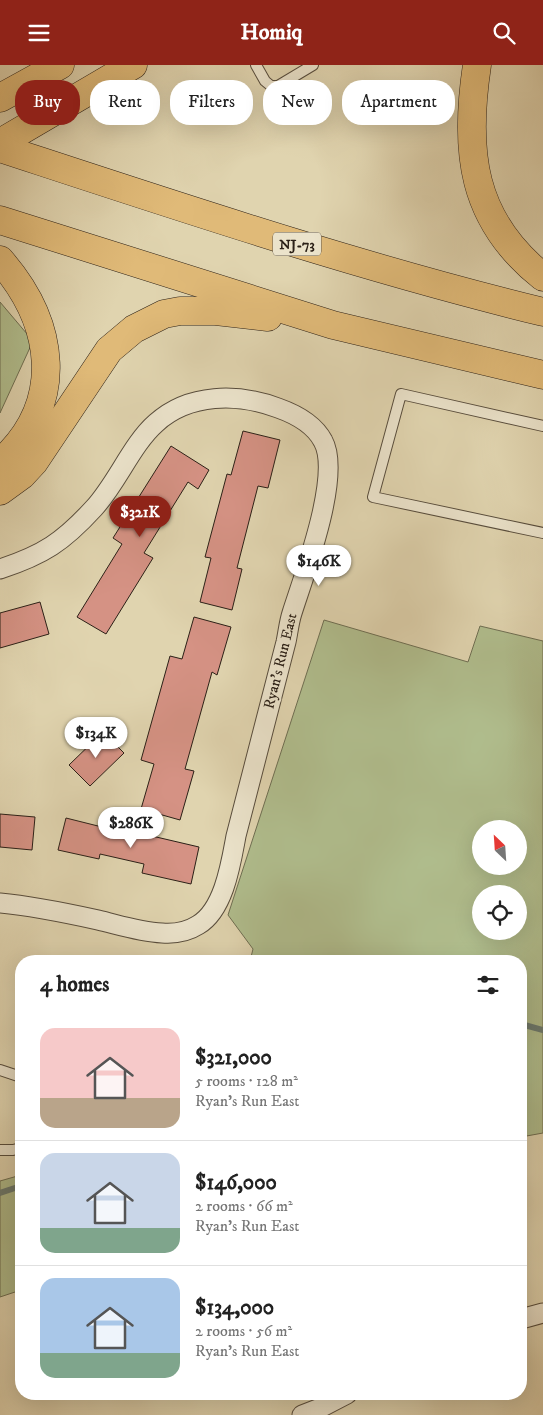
<!DOCTYPE html>
<meta charset="utf-8">
<style>
body{margin:0;font-family:"IM FELL DW Pica",serif;background:#f6f6f6;color:#222;height:100vh;display:flex;flex-direction:column;font-size:19px;white-space:nowrap}
*{box-sizing:border-box;margin:0}
p{font-size:16px;color:#767676}
.icon{flex:none;width:28px;height:28px;fill:none;stroke:currentColor;stroke-width:2;stroke-linecap:round;stroke-linejoin:round}
.map{position:relative;flex:1;overflow:hidden}
.sheet{position:absolute;left:15px;top:890px;width:512px;height:445px;display:flex;flex-direction:column;background:#fff;border-radius:20px;box-shadow:0 5px 20px #0002}
.sheet>*{flex:none}
.hud{position:absolute;left:15px;top:15px;width:514px;height:45px;display:flex;gap:10px}
.needle{width:32px;rotate:335deg}
.buttons{position:absolute;left:472px;top:755px;display:grid;gap:10px}
.buttons a{display:grid;place-items:center;width:55px;height:55px;border-radius:50%;background:#fff;box-shadow:0 5px 20px #0002;font-size:25px}
.price{position:absolute;translate:-50% -42px;padding:0 11px;border-radius:18px;background:#fff;color:#222;font-size:16px;line-height:32px;filter:drop-shadow(0 1px 2px #0008)}
.price::after{content:'';position:absolute;left:50%;top:30px;width:15px;height:11px;margin-left:-8px;background:inherit;clip-path:polygon(0 0,100% 0,50% 100%)}
.price.active{background:#8f2418;color:#fff}
ul{padding:0;list-style:none}
li{display:flex;align-items:center;gap:15px;height:125px;padding:0 25px}
li+li{border-top:1px solid #e0e0e0}
li span{display:grid;place-items:center;flex:none;width:140px;height:100px;border-radius:15px;color:#555}
li>.icon{margin-inline-start:auto}
span .icon{width:60px;height:60px;fill:#fffc;stroke-width:1}
li b{font-size:21px}
h2{display:flex;justify-content:space-between;align-items:center;height:60px;padding:0 25px;font-size:21px}
.chip{padding:0 18px;border-radius:20px;background:#fff;box-shadow:0 5px 20px #0002;font-size:18px;line-height:45px}
.chip.active{background:#8f2418;color:#fff}
header{display:flex;justify-content:space-between;align-items:center;height:65px;padding:0 25px;background:#8f2418;color:#fff;font-size:22px;font-weight:800}
.map>svg:first-child{display:block}
</style>
<header><svg class="icon" aria-label="menu" viewBox="0 0 24 24"><path d="M4 6h16M4 12h16M4 18h16"/></svg>Homiq<svg class="icon" aria-label="search" viewBox="0 0 24 24"><circle cx="10" cy="10" r="6"/><path d="M15 15l6 6"/></svg></header>
<div class="map">
<svg width="543" height="1350" viewBox="0 0 543 1350">
<rect width="100%" height="100%" fill="#e0d4af"/>
<filter id="stains"><feTurbulence type="fractalNoise" baseFrequency=".004" numOctaves="4"/><feColorMatrix values="0 0 0 0 .2 0 0 0 0 .09 0 0 0 0 .02 0 0 0 .5 -.17"/></filter>
<radialGradient id="worn" r=".72"><stop offset=".6" stop-color="#630" stop-opacity="0"/><stop offset="1" stop-color="#630" stop-opacity=".3"/></radialGradient>
<!-- green -->
<g fill="#b0bd8d" stroke="#6e6e52" fill-rule="evenodd">
<path d="M0 237 33 276 0 348Z"/>
<path d="M324 555 468 597 480 561 543 576V1068L521 1072V896H250L253 884 228 850ZM481 764H519V801H481ZM481 829H519V866H481Z"/>
<path d="M21 1110V1225L0 1232V1116Z"/>
</g>
<g fill="none" stroke-linecap="round" stroke-linejoin="round">
<!-- stream -->
<g stroke="#6a7b72" stroke-width="6">
<path d="M521 959 543 965"/>
<path d="M0 1128 21 1121"/>
</g>
</g>
<!-- building -->
<g fill="#d59284" stroke="#2b2017">
<path d="M243 366 280 375 268 423 258 421 237 503 242 504 232 545 200 537 211 493 205 492 227 409 231 410Z"/>
<path d="M171 381 209 405 198 424 188 417 144 488 153 493 106 569 77 552 122 479 113 473Z"/>
<path d="M40 537 49 569 0 583V548Z"/>
<path d="M194 552 231 562 217 610 212 607 185 704 194 706 180 755 141 744 154 699 141 695 170 591 182 594Z"/>
<path d="M103 667 124 688 90 721 69 700Z"/>
<path d="M0 749 35 752 32 785 0 782Z"/>
<path d="M66 753 106 763 110 757 153 767 152 771 199 782 191 819 142 808 144 799 100 789 99 794 58 785Z"/>
</g>
<g fill="none" stroke-linecap="round" stroke-linejoin="round">
<defs>
<g id="service">
<path d="M256 0 265 16 271 21H278L313 0"/>
<path d="M543 361 401 329 373 432 543 468"/>
<path d="M0 1005 21 1012"/>
<path d="M0 1085H13L21 1083"/>
</g>
<g id="minor">
<path d="M0 504C43 490 63 477 94 443 117 418 132 379 156 358 189 328 238 328 278 343 295 349 314 359 323 376 342 410 304 510 292 548 289 557 288 568 286 577L236 771C231 798 224 845 198 860 187 867 175 869 162 868 140 867 119 860 98 855 66 848 33 841 0 838"/>
<path d="M521 1254 543 1248"/>
<path d="M302 1350 320 1343 347 1329"/>
</g>
<g id="trunk">
<path d="M477 0C464 86 471 155 543 212"/>
<path d="M0 33 60 0"/>
<path d="M0 78 133 0"/>
<path d="M0 83C180 142 359 202 543 247"/>
<path d="M0 155 333 260 543 310"/>
<path d="M0 195C55 258 67 338 0 398"/>
<path d="M0 426 22 410 34 397 109 285 134 264 164 249 180 246H216L268 252"/>
</g>
</defs>
<!-- service casing -->
<use href="#service" stroke="#584d3d" stroke-width="12"/>
<!-- minor casing -->
<use href="#minor" stroke="#584d3d" stroke-width="21"/>
<!-- trunk casing -->
<use href="#trunk" stroke="#2b2017" stroke-width="29"/>
<!-- service -->
<use href="#service" stroke="#ebe3cb" stroke-width="10"/>
<!-- minor -->
<use href="#minor" stroke="#ebe3cb" stroke-width="19"/>
<!-- trunk -->
<use href="#trunk" stroke="#e0ba78" stroke-width="28"/>
</g>
<g text-anchor="middle" stroke-width="4" stroke-linejoin="round" paint-order="stroke">
<!-- shield labels -->
<rect fill="#ebe3cb" stroke="#655a4d" stroke-width="1" x="273" y="167.5" width="48" height="23" rx="4"/>
<g font-size="14" font-weight="bold" fill="#2b2017">
<text x="297" y="184">NJ-73</text>
</g>
<!-- street labels -->
<g font-size="15" fill="#2b2017" stroke="#ebe3cb">
<text transform="translate(280 596) rotate(-76)" y="5">Ryan's Run East</text>
</g>
</g>
<rect width="100%" height="100%" filter="url(#stains)"/>
<rect width="100%" height="100%" fill="url(#worn)"/>
</svg>
<div class="buttons">
<a><svg class="needle" viewBox="-14 -14 28 28"><path d="M0-13l5 13h-10z" fill="#e53935"/><path d="M0 13l5-13h-10z" fill="#767676"/></svg></a>
<a><svg class="icon" aria-label="locate" viewBox="0 0 24 24"><circle cx="12" cy="12" r="6"/><path d="M12 2v4M12 18v4M2 12h4M18 12h4"/></svg></a>
</div>
<b class="price active" style="left:140px;top:473px">$321K</b>
<b class="price" style="left:319px;top:522px">$146K</b>
<b class="price" style="left:96px;top:694px">$134K</b>
<b class="price" style="left:131px;top:784px">$286K</b>
<div class="hud">
<a class="chip active">Buy</a>
<a class="chip">Rent</a>
<a class="chip">Filters</a>
<a class="chip">New</a>
<a class="chip">Apartment</a>
</div>
<section class="sheet">
<h2>4 homes<svg class="icon" aria-label="filters" viewBox="0 0 24 24"><path d="M4 7h16M4 17h16"/><circle cx="9" cy="7" r="2"/><circle cx="15" cy="17" r="2"/></svg></h2>
<ul>
<li><span style="background:linear-gradient(#f6c9c9 70%,#b9a48a 0)"><svg class="icon" aria-label="home" viewBox="0 0 24 24"><path d="M3 11l9-7 9 7M6 9v11h12V9"/></svg></span><div><b>$321,000</b><p>5 rooms · 128 m²</p><p>Ryan's Run East</p></div></li>
<li><span style="background:linear-gradient(#c9d6e8 75%,#7fa58c 0)"><svg class="icon" aria-label="home" viewBox="0 0 24 24"><path d="M3 11l9-7 9 7M6 9v11h12V9"/></svg></span><div><b>$146,000</b><p>2 rooms · 66 m²</p><p>Ryan's Run East</p></div></li>
<li><span style="background:linear-gradient(#a9c7e8 75%,#7fa58c 0)"><svg class="icon" aria-label="home" viewBox="0 0 24 24"><path d="M3 11l9-7 9 7M6 9v11h12V9"/></svg></span><div><b>$134,000</b><p>2 rooms · 56 m²</p><p>Ryan's Run East</p></div></li>
</ul>
</section>
</div>
